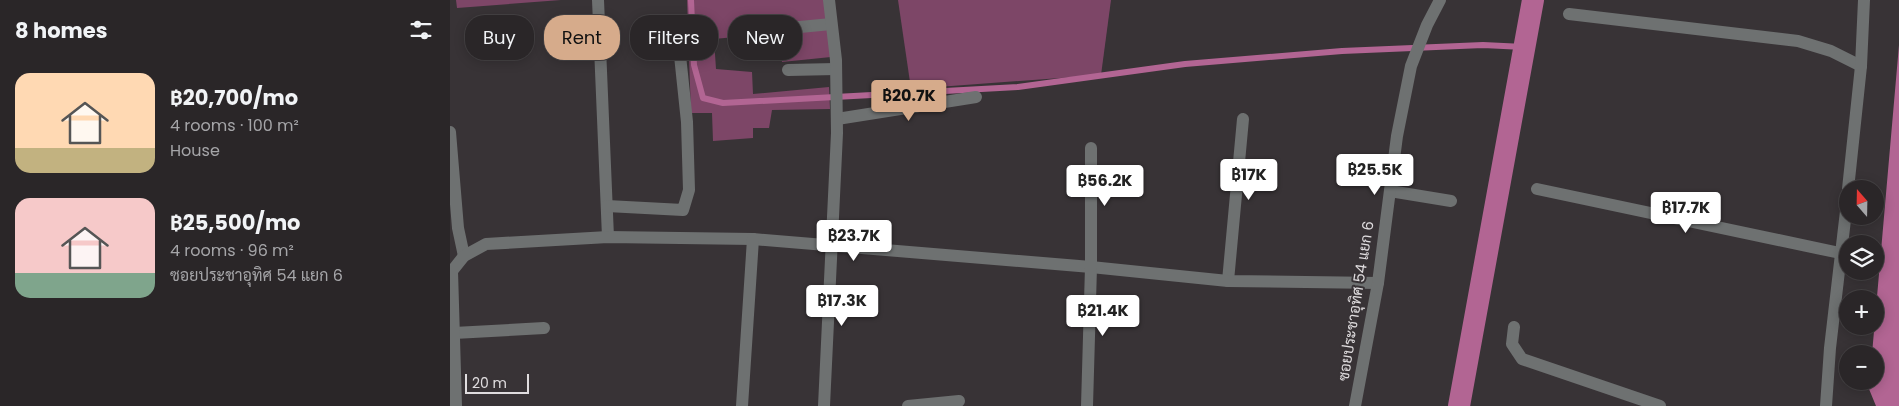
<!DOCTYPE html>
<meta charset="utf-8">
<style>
body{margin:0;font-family:Poppins,Sarabun,sans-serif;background:#322e30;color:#f1f3f6;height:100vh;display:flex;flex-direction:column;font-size:19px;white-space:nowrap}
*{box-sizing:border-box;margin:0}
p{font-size:16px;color:#a5a5a8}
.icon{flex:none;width:28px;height:28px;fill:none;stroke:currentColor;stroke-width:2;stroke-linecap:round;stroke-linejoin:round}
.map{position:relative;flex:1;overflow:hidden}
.sheet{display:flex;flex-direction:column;background:#2a2628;width:450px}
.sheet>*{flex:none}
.guide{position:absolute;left:15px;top:15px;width:475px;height:45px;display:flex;gap:10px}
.needle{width:32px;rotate:340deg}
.buttons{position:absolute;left:1389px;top:180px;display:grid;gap:10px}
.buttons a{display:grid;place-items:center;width:45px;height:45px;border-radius:50%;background:#2a2628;box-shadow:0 2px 12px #0003,0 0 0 1px #464345;font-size:25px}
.scale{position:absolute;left:15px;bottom:12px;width:64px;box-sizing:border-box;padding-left:5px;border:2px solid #e0dddf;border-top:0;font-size:14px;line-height:18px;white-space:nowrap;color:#e0dddf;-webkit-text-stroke:4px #383336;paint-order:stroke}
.price{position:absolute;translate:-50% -42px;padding:0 11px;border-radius:5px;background:#fff;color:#222;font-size:16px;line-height:32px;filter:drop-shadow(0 1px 2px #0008)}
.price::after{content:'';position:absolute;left:50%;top:30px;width:15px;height:11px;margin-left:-8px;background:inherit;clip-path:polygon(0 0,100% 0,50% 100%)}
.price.selected{background:#d6ab8b;color:#111}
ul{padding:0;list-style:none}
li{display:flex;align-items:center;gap:15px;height:125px;padding:0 15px}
li span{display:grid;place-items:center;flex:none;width:140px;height:100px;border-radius:15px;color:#555}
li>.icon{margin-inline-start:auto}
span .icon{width:60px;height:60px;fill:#fffc;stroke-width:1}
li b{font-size:21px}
h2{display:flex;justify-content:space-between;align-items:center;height:60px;padding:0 15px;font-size:21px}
.chip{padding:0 18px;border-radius:20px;background:#2a2628;box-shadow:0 2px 12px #0003,0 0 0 1px #464345;font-size:18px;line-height:45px}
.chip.selected{background:#d6ab8b;color:#111}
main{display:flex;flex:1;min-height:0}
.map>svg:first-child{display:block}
</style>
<main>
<section class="sheet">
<h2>8 homes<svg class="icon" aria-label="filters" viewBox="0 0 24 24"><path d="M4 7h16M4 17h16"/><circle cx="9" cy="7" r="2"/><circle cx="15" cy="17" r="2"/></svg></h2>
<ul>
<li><span style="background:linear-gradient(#ffd9b3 75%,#c2b280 0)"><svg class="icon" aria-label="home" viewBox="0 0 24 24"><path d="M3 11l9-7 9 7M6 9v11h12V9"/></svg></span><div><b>฿20,700/mo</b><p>4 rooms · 100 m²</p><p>House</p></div></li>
<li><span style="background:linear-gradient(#f6c9c9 75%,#7fa58c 0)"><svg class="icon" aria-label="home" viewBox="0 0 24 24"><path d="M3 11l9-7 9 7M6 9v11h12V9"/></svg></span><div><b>฿25,500/mo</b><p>4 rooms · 96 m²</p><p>ซอยประชาอุทิศ 54 แยก 6</p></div></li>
</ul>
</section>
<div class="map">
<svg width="1449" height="406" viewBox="0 0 1449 406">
<rect width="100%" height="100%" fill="#383336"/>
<!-- green -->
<g fill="#7d4667">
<path d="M6 0H111L7 8Z"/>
<path d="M237 0H374L381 57 332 62 328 33 264 39 266 69 302 72 303 94 379 87 380 109 322 110 319 128H303V138L263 141 262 113H241Z"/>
<path d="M448 0H661L651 75 461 89Z"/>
</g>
<!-- water -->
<path fill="#b26593" d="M1449 45V406H1426L1419 389 1420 381H1425V354H1422Z"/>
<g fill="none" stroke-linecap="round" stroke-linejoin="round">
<!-- stream -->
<path stroke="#b26593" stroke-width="6" d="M241 0 244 65 253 98 273 103 568 87 735 64 892 51 1033 45 1074 47"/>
<!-- canal -->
<path stroke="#b26593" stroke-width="22" d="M1009 406 1083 0"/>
<!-- minor -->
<g stroke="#6e7171" stroke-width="12">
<path d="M148 0 158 237"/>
<path d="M1119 14 1348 41 1381 51 1411 66"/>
<path d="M319 30 381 24"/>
<path d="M338 70 386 69"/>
<path d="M387 119 526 97"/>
<path d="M0 132 8 228 14 256"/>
<path d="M1087 189 1390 253"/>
<path d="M1398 189 1411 66 1414 0"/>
<path d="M940 191 1001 201"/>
<path d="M157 206 233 210 239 190 237 122 229 46"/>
<path d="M778 281 793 119"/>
<path d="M1064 327 1062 344 1072 359 1210 406"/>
<path d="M4 333 94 328"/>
<path d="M6 406 2 271 14 256 36 244 158 237 303 239 641 267 778 281 928 283"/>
<path d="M292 406 303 239"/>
<path d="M374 406 387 133 386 60 379 0"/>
<path d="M458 406 509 401"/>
<path d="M637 406 641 267V148"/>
<path d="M905 406 928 283 947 136 961 66 977 25 990 0"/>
<path d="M1376 406 1380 348 1398 194"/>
</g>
</g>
<g text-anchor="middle" stroke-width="4" stroke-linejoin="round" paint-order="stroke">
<!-- street labels -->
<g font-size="15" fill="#e0dddf" stroke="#383336">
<text transform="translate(906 301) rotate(-81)" y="5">ซอยประชาอุทิศ 54 แยก 6</text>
</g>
</g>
</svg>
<div class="buttons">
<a><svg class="needle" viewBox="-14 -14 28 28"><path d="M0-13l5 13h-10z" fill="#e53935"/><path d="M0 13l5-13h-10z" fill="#a5a5a8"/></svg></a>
<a><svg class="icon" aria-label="layers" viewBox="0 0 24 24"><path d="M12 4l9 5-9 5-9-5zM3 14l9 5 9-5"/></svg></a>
<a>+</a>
<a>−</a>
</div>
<div class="scale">20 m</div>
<b class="price selected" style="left:459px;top:122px">฿20.7K</b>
<b class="price" style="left:925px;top:196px">฿25.5K</b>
<b class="price" style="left:799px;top:201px">฿17K</b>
<b class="price" style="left:655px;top:207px">฿56.2K</b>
<b class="price" style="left:1236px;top:234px">฿17.7K</b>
<b class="price" style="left:404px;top:262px">฿23.7K</b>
<b class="price" style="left:392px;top:327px">฿17.3K</b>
<b class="price" style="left:653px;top:337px">฿21.4K</b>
<div class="guide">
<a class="chip">Buy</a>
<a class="chip selected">Rent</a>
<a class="chip">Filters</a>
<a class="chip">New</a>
</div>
</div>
</main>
